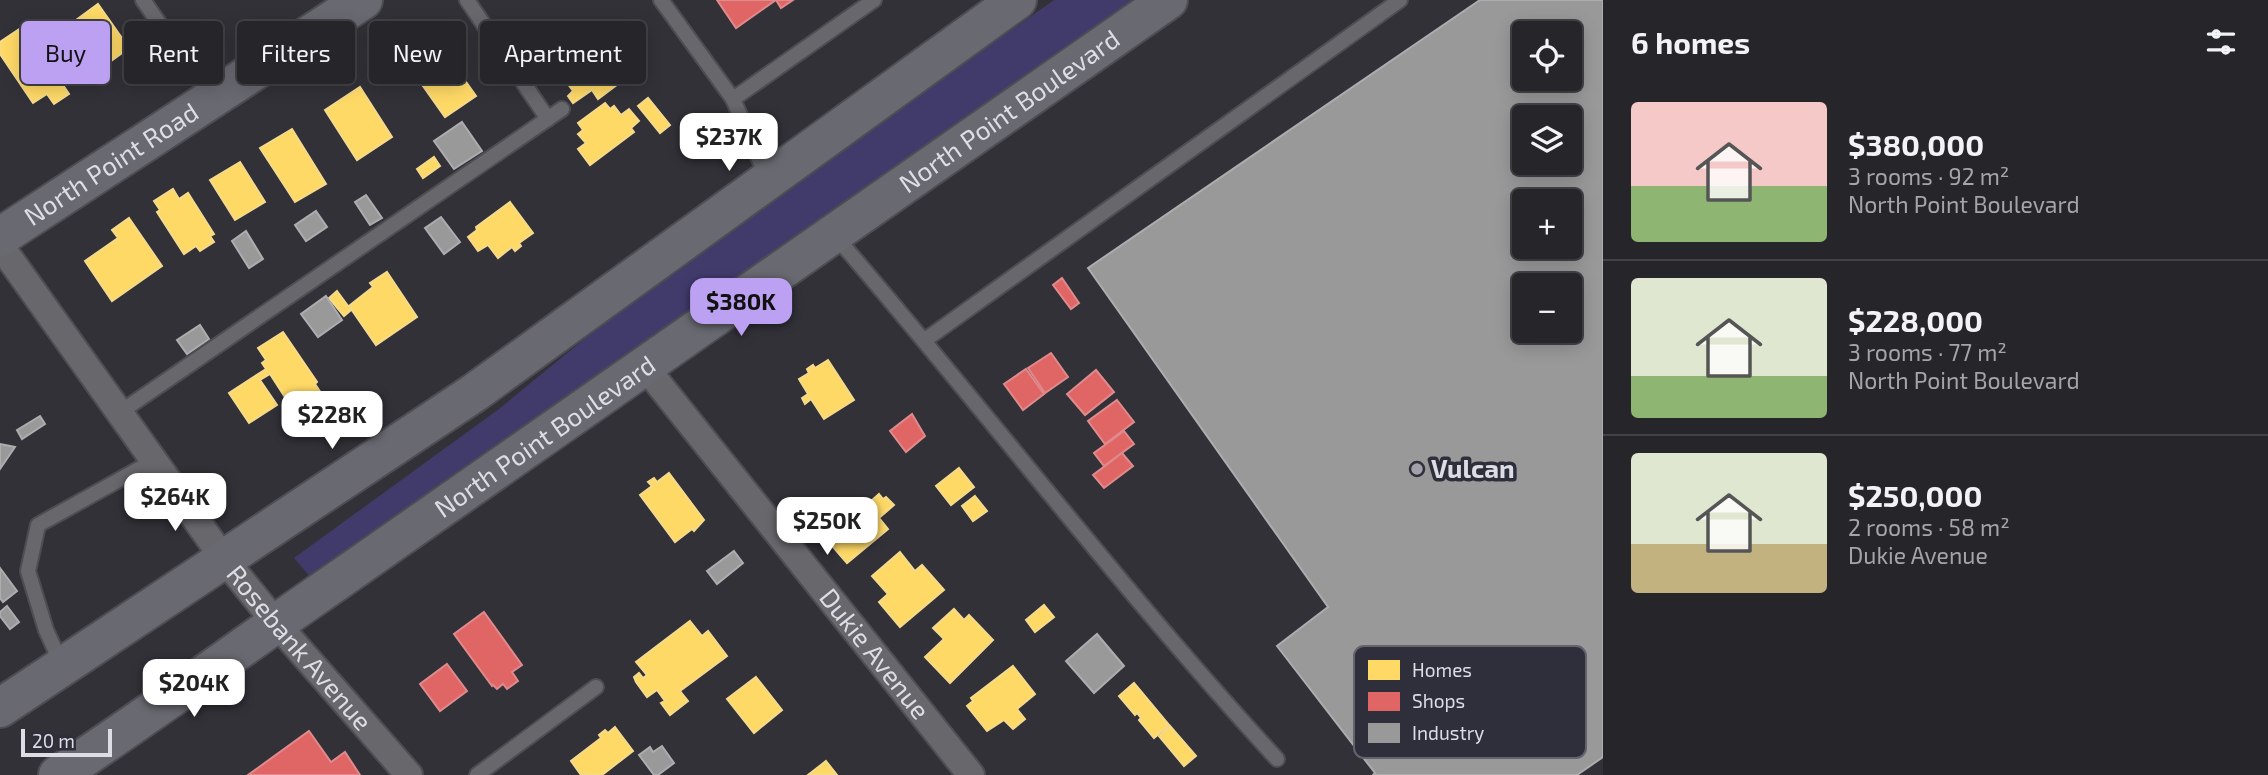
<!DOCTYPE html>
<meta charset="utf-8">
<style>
body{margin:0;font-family:"Exo 2",sans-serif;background:#2e2d32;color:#f1f3f6;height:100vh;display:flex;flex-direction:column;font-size:26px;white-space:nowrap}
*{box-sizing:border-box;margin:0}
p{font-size:23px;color:#a4a5a8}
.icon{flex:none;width:38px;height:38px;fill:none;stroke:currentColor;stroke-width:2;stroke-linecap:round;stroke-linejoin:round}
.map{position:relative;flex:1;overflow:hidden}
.sheet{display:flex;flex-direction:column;background:#26252a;width:665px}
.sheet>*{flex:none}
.top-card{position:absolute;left:21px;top:21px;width:665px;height:63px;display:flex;gap:14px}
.fabs{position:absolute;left:1512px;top:21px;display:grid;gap:14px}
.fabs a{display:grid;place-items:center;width:70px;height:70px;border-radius:7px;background:#26252a;box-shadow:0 4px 18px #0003,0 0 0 2px #424247;font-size:35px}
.scale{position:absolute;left:21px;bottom:18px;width:91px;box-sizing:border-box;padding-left:7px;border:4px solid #dddde6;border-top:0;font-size:19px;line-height:24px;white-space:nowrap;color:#dddde6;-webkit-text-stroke:5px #2f2e3b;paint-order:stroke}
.price{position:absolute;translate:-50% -60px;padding:0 16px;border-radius:14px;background:#fff;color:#222;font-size:23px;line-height:46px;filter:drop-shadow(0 2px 4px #0008)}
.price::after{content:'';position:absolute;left:50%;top:42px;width:21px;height:16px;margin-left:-10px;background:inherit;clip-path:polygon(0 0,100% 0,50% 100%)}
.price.current{background:#bca0f2;color:#111}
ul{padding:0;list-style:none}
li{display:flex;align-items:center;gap:21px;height:175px;padding:0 28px}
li+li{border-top:2px solid #424247}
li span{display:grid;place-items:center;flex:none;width:196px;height:140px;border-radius:7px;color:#555}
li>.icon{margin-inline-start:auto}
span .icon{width:84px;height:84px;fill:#fffc;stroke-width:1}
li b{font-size:30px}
h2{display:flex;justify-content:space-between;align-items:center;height:84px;padding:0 28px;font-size:30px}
.tag{padding:0 24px;border-radius:7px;background:#26252a;box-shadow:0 4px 18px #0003,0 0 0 2px #424247;font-size:24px;line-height:63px}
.tag.current{background:#bca0f2;color:#111}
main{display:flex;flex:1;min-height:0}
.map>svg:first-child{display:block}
</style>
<main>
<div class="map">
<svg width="1603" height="775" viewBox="0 0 1603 775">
<rect width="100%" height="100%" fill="#323138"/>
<!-- green -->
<path fill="#413b6c" d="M1054 0H1137L314 581 294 558 499 409 655 281Z"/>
<!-- homes -->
<g fill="#ffd966" stroke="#f5da8c" stroke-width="2">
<path d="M98 4 129 48 111 61 108 56 95 64 68 26Z"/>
<path d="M27 24 66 83 63 85 69 94 54 104 47 94 33 103 0 54V42Z"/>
<path d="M442 48 476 96 445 117 411 69Z"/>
<path d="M591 52 608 75 614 71 622 81 598 99 592 90 573 103 568 96 573 91 562 76 569 71 564 64 578 54 582 59Z"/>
<path d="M360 87 392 137 357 160 325 110Z"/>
<path d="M648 98 670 125 660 133 638 106Z"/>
<path d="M605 103 610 109 614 106 621 115 629 109 639 121 631 128 634 132 590 165 578 149 586 143 578 134 583 130 578 123Z"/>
<path d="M292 129 326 184 295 202 260 148Z"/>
<path d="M434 157 440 166 423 178 417 169Z"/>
<path d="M240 162 265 202 235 220 210 180Z"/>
<path d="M173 189 179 199 188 193 214 234 210 236 214 242 200 251 196 246 184 254 157 212 160 210 154 201Z"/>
<path d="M510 202 533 233 519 243 521 246 515 251 512 247 498 258 488 245 478 251 468 237 477 230 476 227Z"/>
<path d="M129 218 162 266 112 301 85 261 118 238 112 230Z"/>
<path d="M387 272 417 317 376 345 349 306 373 287 370 283Z"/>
<path d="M337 291 351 310 344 316 329 298Z"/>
<path d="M283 332 317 382 315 384 323 396 309 406 301 394 288 402 270 374 260 380 277 405 249 423 229 393 266 369 262 363 266 360 258 348Z"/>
<path d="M828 360 854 400 824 419 811 399 805 404 802 398 808 394 799 379 809 373 807 369 813 365 815 368Z"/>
<path d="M959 468 974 487 951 505 936 486Z"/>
<path d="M669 473 704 520 694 531 692 529 675 542 640 495 652 486 648 482 654 478 657 482Z"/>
<path d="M879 494 883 499 886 497 894 505 879 518 888 529 847 563 827 540Z"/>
<path d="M975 496 987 511 973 521 962 506Z"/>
<path d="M900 552 915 571 922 565 944 590 900 627 879 602 888 594 872 576Z"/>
<path d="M1044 605 1054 617 1035 632 1026 620Z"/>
<path d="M954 609 964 620 969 615 993 640 950 683 925 657 944 639 933 628Z"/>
<path d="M690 621 702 636 708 631 727 656 680 691 688 701 670 715 661 703 665 701 657 690 647 697 636 682 634 677 639 673 643 678 647 675 636 662Z"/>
<path d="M1013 666 1035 694 1017 709 1025 719 1013 729 1004 720 987 731 967 706 973 701 971 698Z"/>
<path d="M756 677 782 710 754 733 727 699Z"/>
<path d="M1134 683 1169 725 1154 738 1139 720 1141 718 1137 713 1135 715 1119 696Z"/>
<path d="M1170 726 1196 756 1184 766 1159 736Z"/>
<path d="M615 727 633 751 602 775H581L571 761 601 738 599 735 605 730 608 733Z"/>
<path d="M826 761 837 775H808Z"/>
</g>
<!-- shops -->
<g fill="#e06666" stroke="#df8a8c" stroke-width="2">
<path d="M717 0H793L781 8 776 0 736 28Z"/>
<path d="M1062 278 1079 303 1071 309 1053 285Z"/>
<path d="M1051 353 1068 377 1045 393 1028 368Z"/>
<path d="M1026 369 1044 394 1023 410 1004 384Z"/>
<path d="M1096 370 1114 392 1085 415 1067 394Z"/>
<path d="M1117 400 1134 422 1105 444 1088 421Z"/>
<path d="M912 414 925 436 906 452 890 431Z"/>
<path d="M1124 431 1134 444 1104 466 1094 453Z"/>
<path d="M1122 453 1133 466 1104 488 1093 475Z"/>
<path d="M484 612 522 665 512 672 518 681 507 689 503 684 497 689 493 685 492 686 454 634Z"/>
<path d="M447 664 467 691 440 711 420 684Z"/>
<path d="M309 731 331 762 345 752 360 775H248Z"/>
</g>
<!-- industry -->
<g fill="#999" stroke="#adadb0" stroke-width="2" fill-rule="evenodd">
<path d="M1480 0H1603V757L1577 775H1373L1375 773 1277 646 1328 607 1088 268ZM1524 33H1570V79H1524ZM1524 117H1570V163H1524ZM1524 201H1570V247H1524ZM1524 285H1570V331H1524Z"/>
<path d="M462 122 482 151 454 169 434 141Z"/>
<path d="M366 195 382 218 370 225 355 202Z"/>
<path d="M316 211 327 227 306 241 295 225Z"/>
<path d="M441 217 460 242 444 254 425 228Z"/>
<path d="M246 231 263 259 249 268 232 241Z"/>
<path d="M326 296 342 320 318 337 301 314Z"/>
<path d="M200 325 209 339 187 354 177 340Z"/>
<path d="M40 416 45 424 22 439 17 430Z"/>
<path d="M0 444 15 447 0 469Z"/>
<path d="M734 551 743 563 717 584 707 571Z"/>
<path d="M0 568 17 591 3 602 0 598Z"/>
<path d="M7 606 19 622 10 629 0 616V612Z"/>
<path d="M1097 634 1124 666 1094 693 1066 661Z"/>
<path d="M662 746 674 763 658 775H654L639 755 650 747 653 752Z"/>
</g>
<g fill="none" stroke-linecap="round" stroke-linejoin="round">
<defs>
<g id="lane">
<path d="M143 0 211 98"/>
<path d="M467 0 548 119"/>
<path d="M661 0 733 99 768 180"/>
<path d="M733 99 874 0"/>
<path d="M836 237C985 409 1123 592 1277 759"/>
<path d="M925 340 1400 0"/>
<path d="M119 413 562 109"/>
<path d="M62 665 46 630 28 571 38 525 153 461"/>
<path d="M477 775 596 687"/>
</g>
<g id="street">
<path id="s1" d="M0 245 224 559 276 623 409 775"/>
<path id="s2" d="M646 368 971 775"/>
</g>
<g id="secondary">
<path id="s3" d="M0 237 363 0"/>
<path d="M0 708 474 393 1017 0"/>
<path id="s4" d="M58 775C153 713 244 645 337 581 616 389 892 194 1168 0"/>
</g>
</defs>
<!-- lane casing -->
<use href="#lane" stroke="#4d4d53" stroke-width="18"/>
<!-- street casing -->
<use href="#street" stroke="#4d4d53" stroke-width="30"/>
<!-- secondary casing -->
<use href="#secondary" stroke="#4d4d53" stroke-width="42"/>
<!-- lane -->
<use href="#lane" stroke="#67676c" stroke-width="14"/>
<!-- street -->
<use href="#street" stroke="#67676c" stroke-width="26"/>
<!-- secondary -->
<use href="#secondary" stroke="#696971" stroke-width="38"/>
</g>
<!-- markers -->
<circle fill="#a1a1a9" stroke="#2f2e3b" stroke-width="2.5" cx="1417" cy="469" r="7"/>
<g text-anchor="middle" stroke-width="7" stroke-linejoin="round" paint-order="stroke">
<!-- street labels -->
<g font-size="26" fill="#dddde6" stroke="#2f2e3b">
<text dy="9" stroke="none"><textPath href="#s4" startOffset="1160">North Point Boulevard</textPath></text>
<text dy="9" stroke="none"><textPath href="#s3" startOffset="133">North Point Road</textPath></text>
<text dy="9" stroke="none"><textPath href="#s4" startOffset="593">North Point Boulevard</textPath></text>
<text dy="9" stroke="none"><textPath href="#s1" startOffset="502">Rosebank Avenue</textPath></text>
<text dy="9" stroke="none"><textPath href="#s2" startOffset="366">Dukie Avenue</textPath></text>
</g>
<!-- poi labels -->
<g font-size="26" font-weight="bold" fill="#dddde6" stroke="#2f2e3b" text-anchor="start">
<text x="1431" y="478">Vulcan</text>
</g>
</g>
<!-- legend -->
<rect x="1354" y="646" width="232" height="112" rx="10" fill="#2f2e3b" stroke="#63636e" stroke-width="2"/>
<rect x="1368" y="660" width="32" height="20" fill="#ffd966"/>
<rect x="1368" y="692" width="32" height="19" fill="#e06666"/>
<rect x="1368" y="723" width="32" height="20" fill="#999"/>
<g font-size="19" fill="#dddde6">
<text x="1412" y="677">Homes</text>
<text x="1412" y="708">Shops</text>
<text x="1412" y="740">Industry</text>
</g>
</svg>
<div class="fabs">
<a><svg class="icon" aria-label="locate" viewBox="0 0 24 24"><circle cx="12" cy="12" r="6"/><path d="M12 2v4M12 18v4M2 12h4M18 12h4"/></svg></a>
<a><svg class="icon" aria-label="layers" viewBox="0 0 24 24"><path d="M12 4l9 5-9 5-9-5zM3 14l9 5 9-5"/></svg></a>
<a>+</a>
<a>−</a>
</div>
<div class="scale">20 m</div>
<b class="price" style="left:729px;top:173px">$237K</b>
<b class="price current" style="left:741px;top:338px">$380K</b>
<b class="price" style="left:332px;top:451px">$228K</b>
<b class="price" style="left:175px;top:533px">$264K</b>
<b class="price" style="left:827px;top:557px">$250K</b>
<b class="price" style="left:194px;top:719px">$204K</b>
<div class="top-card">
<a class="tag current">Buy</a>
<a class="tag">Rent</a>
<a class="tag">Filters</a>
<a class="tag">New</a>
<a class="tag">Apartment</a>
</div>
</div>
<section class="sheet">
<h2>6 homes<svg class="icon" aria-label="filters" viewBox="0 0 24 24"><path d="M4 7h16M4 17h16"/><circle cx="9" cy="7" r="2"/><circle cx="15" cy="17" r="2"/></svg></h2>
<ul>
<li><span style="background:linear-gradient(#f6c9c9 60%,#8fb573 0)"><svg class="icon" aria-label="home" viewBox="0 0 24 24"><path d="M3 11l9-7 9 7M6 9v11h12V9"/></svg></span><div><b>$380,000</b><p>3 rooms · 92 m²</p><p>North Point Boulevard</p></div></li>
<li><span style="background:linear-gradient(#dfe7d0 70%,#8fb573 0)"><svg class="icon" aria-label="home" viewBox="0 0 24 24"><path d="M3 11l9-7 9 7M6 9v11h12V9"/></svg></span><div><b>$228,000</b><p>3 rooms · 77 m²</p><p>North Point Boulevard</p></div></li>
<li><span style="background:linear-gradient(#dfe7d0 65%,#c2b280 0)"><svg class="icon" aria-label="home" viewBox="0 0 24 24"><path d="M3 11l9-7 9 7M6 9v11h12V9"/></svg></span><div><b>$250,000</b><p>2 rooms · 58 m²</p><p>Dukie Avenue</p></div></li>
</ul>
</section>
</main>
